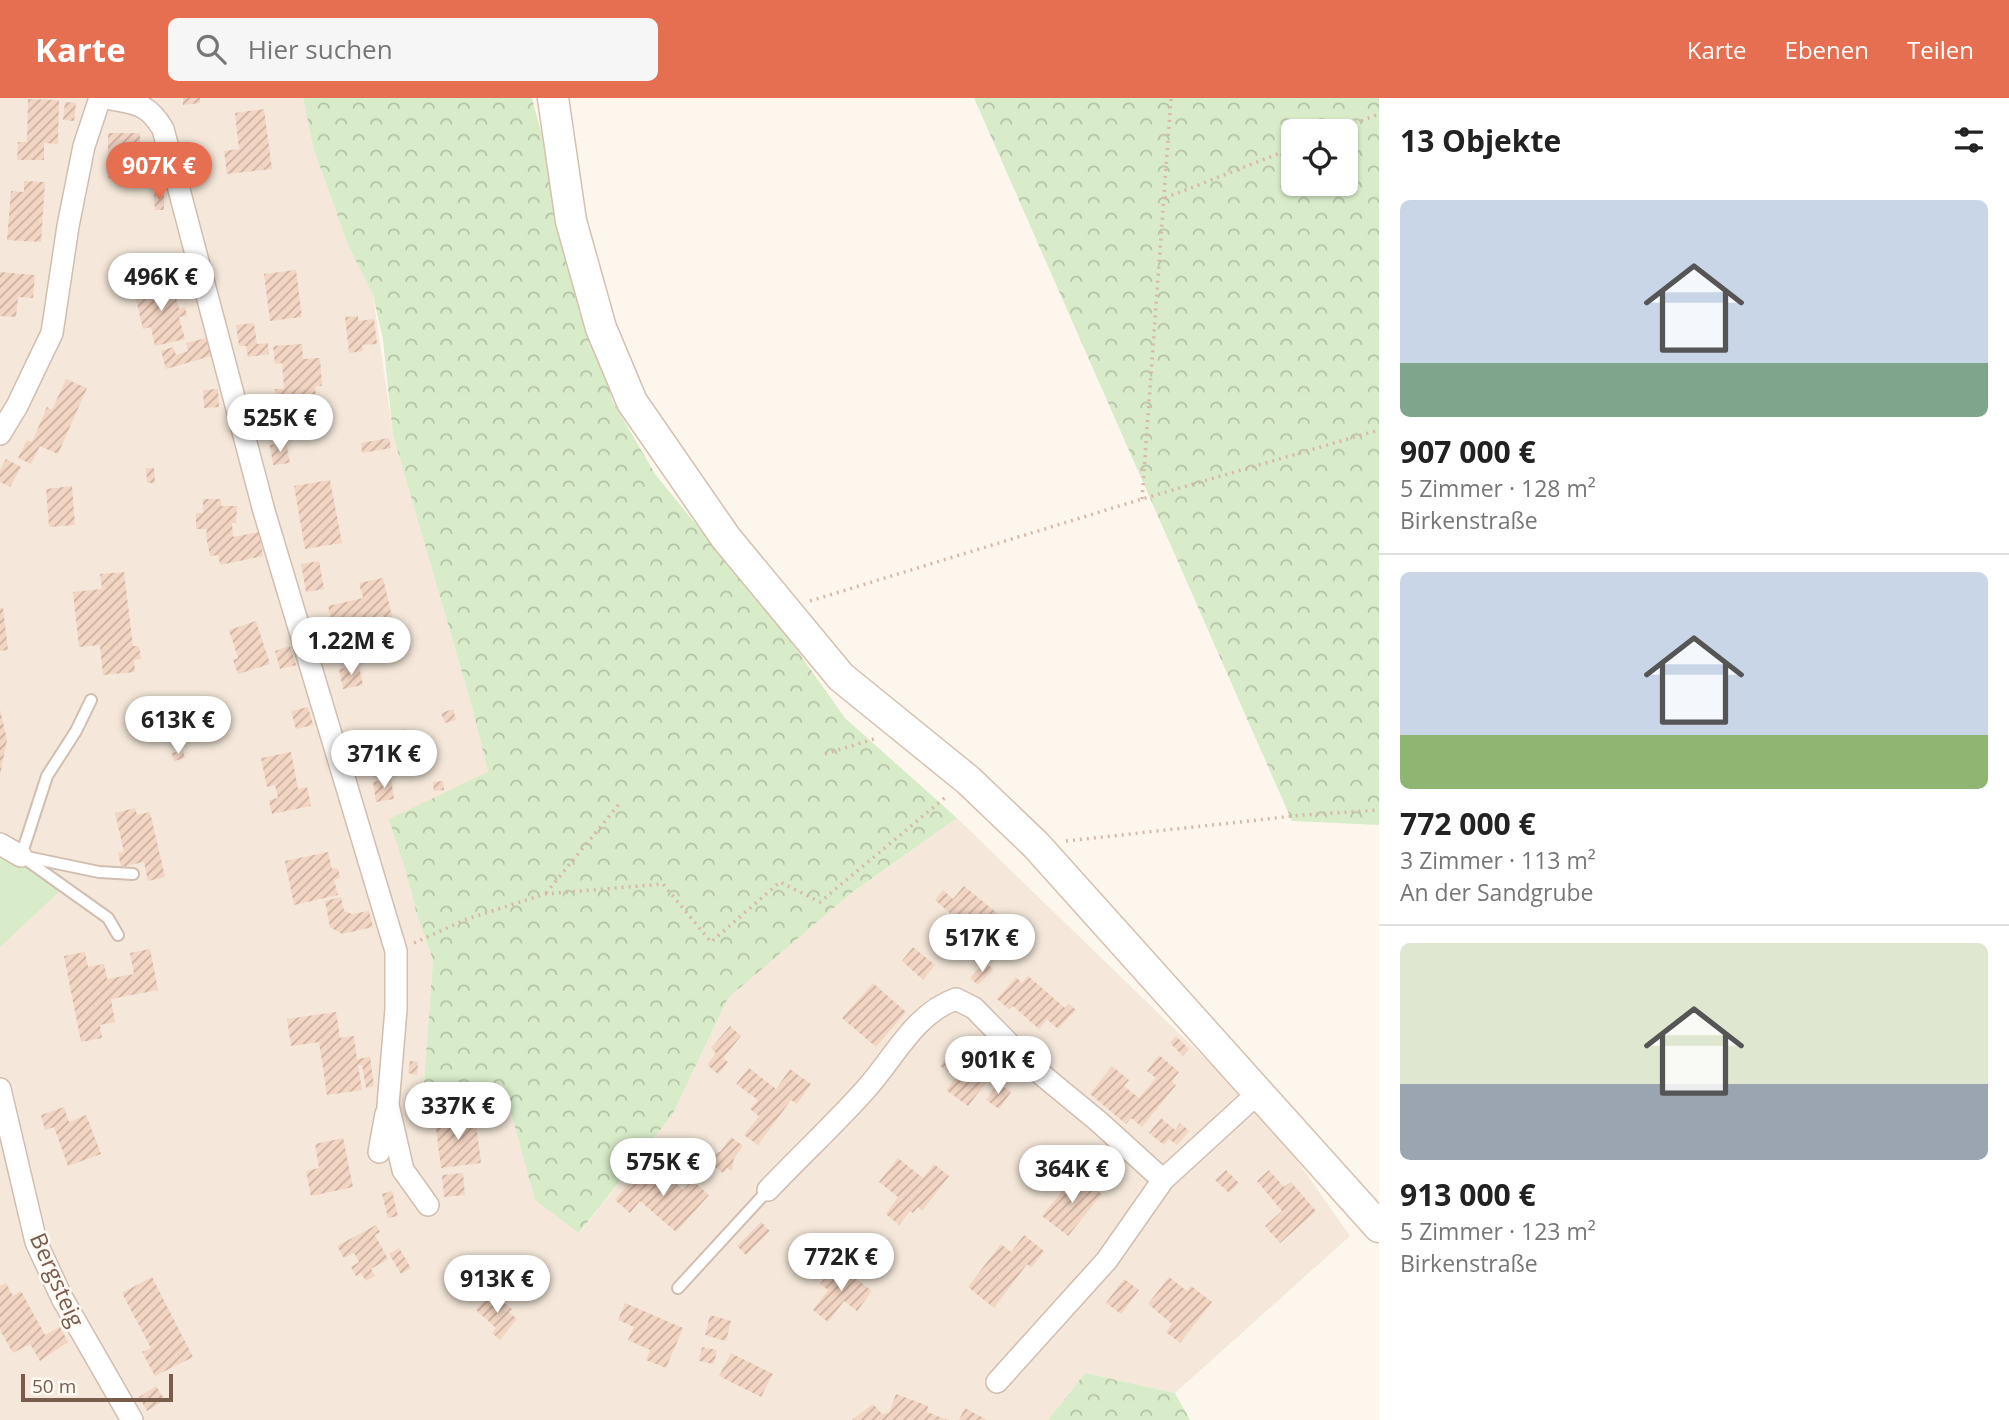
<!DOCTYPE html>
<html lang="de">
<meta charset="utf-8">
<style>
body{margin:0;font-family:"Open Sans",sans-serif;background:#f6f6f6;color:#222;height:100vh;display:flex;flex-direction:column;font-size:26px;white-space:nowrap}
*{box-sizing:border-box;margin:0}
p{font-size:23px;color:#767676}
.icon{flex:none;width:38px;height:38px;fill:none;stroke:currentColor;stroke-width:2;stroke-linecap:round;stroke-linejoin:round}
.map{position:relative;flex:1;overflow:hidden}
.drawer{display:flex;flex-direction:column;background:#fff;width:630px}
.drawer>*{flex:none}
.fabs{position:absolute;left:1281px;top:21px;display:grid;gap:14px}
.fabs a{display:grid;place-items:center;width:77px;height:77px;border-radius:10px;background:#fff;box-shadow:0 2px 5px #0004;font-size:35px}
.scale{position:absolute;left:21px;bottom:18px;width:152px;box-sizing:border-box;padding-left:7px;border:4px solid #7a5c4d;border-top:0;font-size:19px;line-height:24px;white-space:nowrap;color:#7a5c4d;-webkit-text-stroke:5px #fffaf3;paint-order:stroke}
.price{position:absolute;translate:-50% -60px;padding:0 16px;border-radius:24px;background:#fff;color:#222;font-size:23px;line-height:46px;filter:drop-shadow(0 2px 4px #0008)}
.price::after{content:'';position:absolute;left:50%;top:42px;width:21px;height:16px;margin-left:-10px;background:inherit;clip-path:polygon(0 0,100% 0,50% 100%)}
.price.on{background:#e76f51;color:#fff}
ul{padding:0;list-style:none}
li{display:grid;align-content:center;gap:14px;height:371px;padding:0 21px}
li+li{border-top:2px solid #e0e0e0}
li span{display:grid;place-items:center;height:217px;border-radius:10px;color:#555}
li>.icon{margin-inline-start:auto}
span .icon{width:126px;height:126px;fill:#fffc;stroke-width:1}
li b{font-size:30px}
h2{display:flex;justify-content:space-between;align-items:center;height:84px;padding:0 21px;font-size:30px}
header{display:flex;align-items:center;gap:42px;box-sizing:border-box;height:98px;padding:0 35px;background:#e76f51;color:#fff}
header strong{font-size:33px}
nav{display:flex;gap:38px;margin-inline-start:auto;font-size:24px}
.search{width:490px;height:63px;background:#f6f6f6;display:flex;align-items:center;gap:18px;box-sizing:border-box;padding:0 24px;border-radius:10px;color:#767676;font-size:26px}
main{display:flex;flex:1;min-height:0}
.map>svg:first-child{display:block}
</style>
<header>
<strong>Karte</strong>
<div class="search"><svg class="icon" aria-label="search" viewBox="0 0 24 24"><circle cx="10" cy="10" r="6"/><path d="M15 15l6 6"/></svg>Hier suchen</div>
<nav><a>Karte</a><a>Ebenen</a><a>Teilen</a></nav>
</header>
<main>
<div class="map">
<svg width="1379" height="1322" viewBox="0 0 1379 1322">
<defs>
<pattern id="forest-crowns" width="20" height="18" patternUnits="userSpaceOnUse" patternTransform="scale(1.75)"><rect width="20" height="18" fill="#d8ecc9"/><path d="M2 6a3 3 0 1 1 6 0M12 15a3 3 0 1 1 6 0" fill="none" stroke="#b4c2a5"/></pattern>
<pattern id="building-hatch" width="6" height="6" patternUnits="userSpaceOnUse" patternTransform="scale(1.75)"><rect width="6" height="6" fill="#f3d5c3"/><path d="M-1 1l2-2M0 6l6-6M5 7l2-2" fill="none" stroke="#cab0a1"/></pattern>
</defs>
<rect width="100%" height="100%" fill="#fdf6ec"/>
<!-- residential -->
<path fill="#f5e8da" d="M0 0H303L313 49 348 147 373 197 393 337 472 609 488 674 407 777 417 817 433 862 423 995 503 986 535 1102 580 1135 672 1017 728 900 850 796 957 720 1223 978 1284 1044 1350 1138 1175 1295 1085 1275 1048 1322H0Z"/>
<!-- green -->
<path fill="#d8ecc9" d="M0 748 65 788 0 849Z"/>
<!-- forest -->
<g fill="url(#forest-crowns)" fill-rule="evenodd">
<path d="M303 0H532L612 302 655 376 784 534 845 620 957 720 850 796 728 900 672 1017 579 1135 535 1102 503 986 423 996 433 862 417 817 407 777 389 721 488 674 472 609 393 337 383 242 373 197 348 147 313 49Z"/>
<path d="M974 0H1379V727L1292 723ZM1346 33V86H1293V33Z"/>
<path d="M1085 1275 1175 1295 1190 1322H1048Z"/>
</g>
<!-- building -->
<g fill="url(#building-hatch)">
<path d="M183 0H200V5L183 7Z"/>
<path d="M28 1 59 2 58 46 44 45V62H17L18 44H27Z"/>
<path d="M65 4 76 5 74 23 63 22Z"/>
<path d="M264 11 272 71 227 76 224 53 239 51 235 15Z"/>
<path d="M108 35H140V64H146V81L108 80Z"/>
<path d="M24 83 45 84 41 144 7 142 11 93 24 94Z"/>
<path d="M154 96H164V112H155Z"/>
<path d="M134 156 139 174 132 176 127 158Z"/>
<path d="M296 172 302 219 270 223 264 176Z"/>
<path d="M0 174 35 177 33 200 18 199 16 219 0 218Z"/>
<path d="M172 183 179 211 185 209 187 218 179 219 185 241 155 248 151 229 143 231 134 193Z"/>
<path d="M358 218V223L374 221 377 246 362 247 363 253 349 255 345 219Z"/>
<path d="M254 225 257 246 268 245 269 256 248 259 246 248H239L236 227Z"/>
<path d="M206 240 211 258 166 271 161 253 173 249 176 257 188 253 186 245Z"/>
<path d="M302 246 303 261 320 260 322 288H315L318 325 278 328 275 291H284L282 265 275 266 273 248Z"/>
<path d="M66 281 87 290 58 356 40 348 31 366 18 360 27 342 32 344 47 309 52 312Z"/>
<path d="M218 291 219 309 204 310 203 292Z"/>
<path d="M389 340 391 350 362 355 361 345Z"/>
<path d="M286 345 290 365 273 367 270 347Z"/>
<path d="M6 361 21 369 10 389 0 384V372Z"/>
<path d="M146 370H154L155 385H147Z"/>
<path d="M330 382 342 445 305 451 294 388Z"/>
<path d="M72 388 75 427 49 429 46 391Z"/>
<path d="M203 401H221V408H237L236 425H232L233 439 259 434 263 458 220 467 218 457 210 458 206 438 207 431H196V415H203Z"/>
<path d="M319 463 324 491 306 494 301 466Z"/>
<path d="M124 474 133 548H139L141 561 134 562 135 574 103 577 100 547 79 549 73 494 102 491 100 476Z"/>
<path d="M383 480 393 523 385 525 383 517 374 519 381 550 357 555 354 544 337 548 328 508 363 500 359 485Z"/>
<path d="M0 510H3L8 552 0 553Z"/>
<path d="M256 523 270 566 238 576 233 562 238 560 229 532Z"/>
<path d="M290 548 296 567 280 571 275 553Z"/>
<path d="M359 568 363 587 343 591 339 571Z"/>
<path d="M308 609 313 627 296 631 291 613Z"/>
<path d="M0 611 7 642 0 677Z"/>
<path d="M453 611 456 622 445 625 441 615Z"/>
<path d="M406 631 411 667 397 669 398 675 374 678 370 650 377 649 375 635Z"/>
<path d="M183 653 185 660 174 663 172 655Z"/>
<path d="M291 654 298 691 307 689 311 708 272 716 269 702 278 700 275 687 267 689 261 660Z"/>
<path d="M391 681 394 701 376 704 373 684Z"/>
<path d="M443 683 444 692 434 693 433 684Z"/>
<path d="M135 710 137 717 150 714 165 779 148 783 144 764 121 769 118 755 124 754 115 715Z"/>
<path d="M328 754 332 771 338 770 340 780 334 782 338 797 294 807 285 763Z"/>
<path d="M964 788 1009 825 979 861 941 830 952 817 935 802 943 792 953 801Z"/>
<path d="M341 799 344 813 352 816 369 813 373 829 342 836 330 829 325 803Z"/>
<path d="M913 849 935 867 923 882 902 863Z"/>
<path d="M150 851 158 892 111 901 115 924 100 927 102 940 81 944 64 858 85 854 88 869 104 866 107 881 134 876 130 855Z"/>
<path d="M985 864 993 871 978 887 970 880Z"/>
<path d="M1028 878 1065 910 1069 906 1076 912 1058 931 1047 921 1039 931 1013 908 1009 911 997 901 1016 879 1022 885Z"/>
<path d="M873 885 906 914 876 949 842 920Z"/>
<path d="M336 914 340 940 354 938 357 961 370 959 374 988 366 990 362 967H358L362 992 327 997 319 944 291 948 287 921Z"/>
<path d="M730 928 741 938 723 960 728 964 718 976 707 967 716 955 711 950Z"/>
<path d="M1176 938 1189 951 1183 958 1170 945Z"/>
<path d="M956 946 994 975 968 1008 946 992 956 979 940 968Z"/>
<path d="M1159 957 1179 974 1172 983 1176 987 1142 1029 1131 1020 1126 1026 1090 996 1112 968 1129 982 1124 988 1139 1000 1156 980 1147 973Z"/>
<path d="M410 963 418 964 417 977 408 975Z"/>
<path d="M749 970 776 991 790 971 811 986 797 1006 791 1002 758 1047 744 1037 759 1018 750 1011 758 1002 736 986Z"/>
<path d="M998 985 1011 994 999 1011 986 1002Z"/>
<path d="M64 1009 69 1024 86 1017 101 1056 68 1068 54 1029 45 1032 41 1017Z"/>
<path d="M475 1018 481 1065 441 1070 435 1023Z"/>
<path d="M1161 1020 1175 1032 1180 1025 1189 1033 1177 1047 1169 1041 1164 1047 1149 1035Z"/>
<path d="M731 1039 743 1048 734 1060 732 1073 727 1070 723 1075 704 1061 710 1055 720 1054Z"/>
<path d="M343 1040 353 1089 311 1098 306 1073 319 1070 315 1046Z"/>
<path d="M898 1060 923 1080 934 1066 949 1078 922 1113 918 1109 913 1115 910 1113 899 1127 886 1116 898 1099 879 1084Z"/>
<path d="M643 1069 661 1085 667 1077 683 1092 692 1082 709 1097 676 1134 640 1103 630 1115 615 1102Z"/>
<path d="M1226 1072 1239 1085 1229 1095 1215 1082Z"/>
<path d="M1269 1072 1284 1089 1291 1084 1316 1113 1280 1145 1265 1128 1282 1113 1257 1083Z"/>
<path d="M463 1075 465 1097 444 1099 442 1077Z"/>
<path d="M1076 1076 1102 1096 1068 1138 1042 1118Z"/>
<path d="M392 1093 398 1118 388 1120 382 1096Z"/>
<path d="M761 1124 770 1133 746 1157 737 1148Z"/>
<path d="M376 1127 380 1134 375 1137 388 1161 371 1171 375 1178 366 1183 361 1175 356 1178 351 1169 359 1164 354 1155 344 1160 337 1148Z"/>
<path d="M1024 1137 1044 1153 1031 1170 1027 1166 994 1210 968 1189 1001 1146 1011 1154Z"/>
<path d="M399 1150 411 1170 401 1176 389 1156Z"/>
<path d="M836 1165 872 1193 857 1213 844 1203 828 1224 813 1212 828 1192 820 1186Z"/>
<path d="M152 1179 193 1259 155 1278 142 1254 151 1250 122 1195Z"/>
<path d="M1169 1179 1187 1193 1191 1188 1212 1204 1180 1245 1166 1234 1172 1226 1148 1206Z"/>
<path d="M1124 1181 1139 1192 1121 1216 1106 1205Z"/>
<path d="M6 1185 13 1198 21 1193 45 1237 60 1229 68 1244 40 1263 30 1246 13 1255 0 1232V1188Z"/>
<path d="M491 1194 512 1211 509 1214 517 1221 500 1242 492 1235 496 1230 476 1212Z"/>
<path d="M625 1205 683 1230 666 1270 646 1262 650 1252 628 1242 634 1229 618 1222Z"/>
<path d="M710 1217 731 1223 726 1243 705 1237Z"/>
<path d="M702 1249 717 1252 714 1266 699 1263Z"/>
<path d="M731 1255 773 1276 761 1299 719 1278Z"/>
<path d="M156 1288 165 1302 147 1313 139 1299Z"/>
<path d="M896 1296 928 1308 927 1314 948 1322H852L873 1306 882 1316 889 1315Z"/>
<path d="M965 1310 987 1322H959Z"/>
</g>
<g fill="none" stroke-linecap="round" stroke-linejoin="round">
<defs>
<g id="lane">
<path d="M21 758 47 678 76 633 91 602"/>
<path d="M21 758 108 820 118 837"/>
<path d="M27 759 99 774 133 776"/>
<path d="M678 1190 768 1092"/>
</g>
<g id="street">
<path d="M106 0C135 6 147 4 163 31L264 413 396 853V911L388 1007 403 1072 428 1107"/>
<path d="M0 336 17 308 52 235 68 128 84 48 100 0"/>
<path d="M0 746 21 758"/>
<path d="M0 991 36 1144 62 1200 132 1322"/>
<path d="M379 1054 386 1016"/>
<path d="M768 1092C800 1058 835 1026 866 991 894 960 915 915 956 901L974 910 1030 967 1098 1023 1163 1082"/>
<path d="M997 1284 1107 1162 1163 1082 1258 995"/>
</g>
<path id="secondary" d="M553 0 571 123 601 230 632 304 726 440 841 579 968 682 1036 747 1379 1129"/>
</defs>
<!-- lane casing -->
<use href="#lane" stroke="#d1beb0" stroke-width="14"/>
<!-- street casing -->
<use href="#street" stroke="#d1beb0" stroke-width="24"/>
<!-- secondary casing -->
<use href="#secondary" stroke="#d6c0b0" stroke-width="33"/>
<!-- path -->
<g stroke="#d9b8a5" stroke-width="3.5" stroke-dasharray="2 5" stroke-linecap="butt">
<path d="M1335 33 1379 16"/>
<path d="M1165 100 1293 50"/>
<path d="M1142 401 1171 0"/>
<path d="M810 503 1142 401 1379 332"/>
<path d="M825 656 877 640"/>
<path d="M1066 743 1303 717 1379 712"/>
<path d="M546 795 620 705"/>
<path d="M414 845 467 821 545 796 663 786 711 844 780 784 820 804 947 698"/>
</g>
<!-- lane -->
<use href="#lane" stroke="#fff" stroke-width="10"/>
<!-- street -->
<use href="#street" stroke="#fff" stroke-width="21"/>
<!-- secondary -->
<use href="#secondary" stroke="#fff" stroke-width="30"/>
</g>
<g text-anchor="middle" stroke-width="5" stroke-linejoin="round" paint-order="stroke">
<!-- street labels -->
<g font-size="23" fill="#7a5c4d" stroke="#fffaf3">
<text transform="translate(57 1182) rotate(66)" y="8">Bergsteig</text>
</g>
</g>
</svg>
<div class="fabs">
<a><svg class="icon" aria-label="locate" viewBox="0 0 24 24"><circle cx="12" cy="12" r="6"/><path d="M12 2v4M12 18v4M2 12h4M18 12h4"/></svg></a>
</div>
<div class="scale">50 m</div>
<b class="price on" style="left:159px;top:104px">907K €</b>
<b class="price" style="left:161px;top:215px">496K €</b>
<b class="price" style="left:280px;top:356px">525K €</b>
<b class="price" style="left:351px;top:579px">1.22M €</b>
<b class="price" style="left:178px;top:658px">613K €</b>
<b class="price" style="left:384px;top:692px">371K €</b>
<b class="price" style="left:982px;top:876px">517K €</b>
<b class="price" style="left:998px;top:998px">901K €</b>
<b class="price" style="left:458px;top:1044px">337K €</b>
<b class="price" style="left:663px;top:1100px">575K €</b>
<b class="price" style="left:1072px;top:1107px">364K €</b>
<b class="price" style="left:841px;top:1195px">772K €</b>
<b class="price" style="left:497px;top:1217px">913K €</b>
</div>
<section class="drawer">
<h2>13 Objekte<svg class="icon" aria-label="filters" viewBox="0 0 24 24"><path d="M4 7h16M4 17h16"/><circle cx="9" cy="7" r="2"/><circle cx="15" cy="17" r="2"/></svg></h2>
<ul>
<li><span style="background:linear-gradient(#c9d6e8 75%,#7fa58c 0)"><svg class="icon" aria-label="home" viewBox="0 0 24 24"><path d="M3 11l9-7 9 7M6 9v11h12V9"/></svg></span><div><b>907 000 €</b><p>5 Zimmer · 128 m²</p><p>Birkenstraße</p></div></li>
<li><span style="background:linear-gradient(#c9d6e8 75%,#8fb573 0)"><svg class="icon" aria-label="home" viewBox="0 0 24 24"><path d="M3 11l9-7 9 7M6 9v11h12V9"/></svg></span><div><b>772 000 €</b><p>3 Zimmer · 113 m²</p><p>An der Sandgrube</p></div></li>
<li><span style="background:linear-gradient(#dfe7d0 65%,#9aa5b1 0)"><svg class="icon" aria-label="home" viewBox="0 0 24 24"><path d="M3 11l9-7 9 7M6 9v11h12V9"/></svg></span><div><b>913 000 €</b><p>5 Zimmer · 123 m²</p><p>Birkenstraße</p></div></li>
</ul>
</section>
</main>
